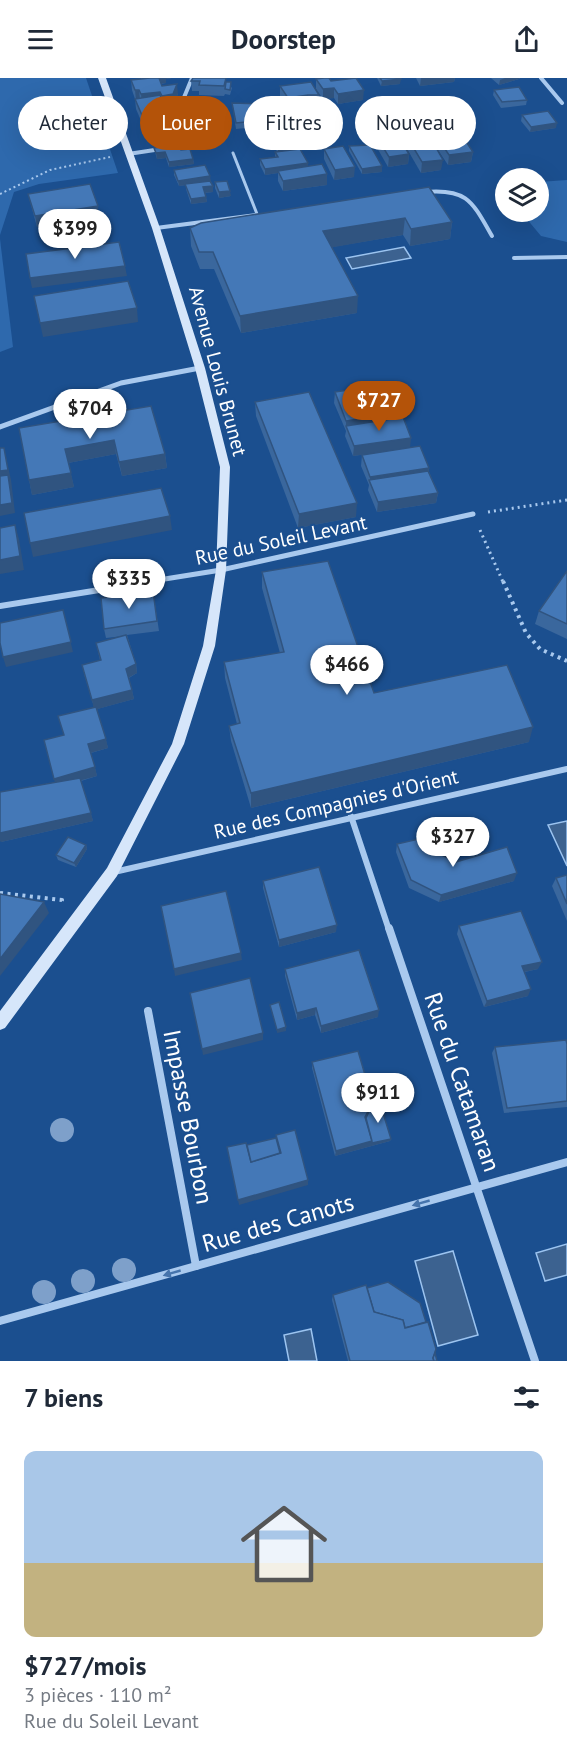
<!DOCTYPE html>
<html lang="fr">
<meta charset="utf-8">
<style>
body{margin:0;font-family:"PT Sans",sans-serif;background:#f6f6f7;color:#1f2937;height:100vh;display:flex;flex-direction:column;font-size:22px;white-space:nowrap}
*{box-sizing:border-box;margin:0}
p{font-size:20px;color:#747a83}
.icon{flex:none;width:33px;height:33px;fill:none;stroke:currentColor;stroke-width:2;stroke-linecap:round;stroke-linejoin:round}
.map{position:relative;height:1283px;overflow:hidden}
.sheet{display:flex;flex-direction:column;background:#fff;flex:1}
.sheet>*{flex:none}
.hud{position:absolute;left:18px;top:18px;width:531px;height:54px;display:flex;gap:12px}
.tools{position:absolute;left:495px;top:90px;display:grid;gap:12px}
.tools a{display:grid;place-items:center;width:54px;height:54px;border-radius:50%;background:#fff;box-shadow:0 6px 24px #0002;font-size:30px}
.price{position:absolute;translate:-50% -51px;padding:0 14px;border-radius:21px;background:#fff;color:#222;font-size:20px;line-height:39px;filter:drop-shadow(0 2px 3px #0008)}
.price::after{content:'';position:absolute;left:50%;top:36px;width:18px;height:14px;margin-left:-9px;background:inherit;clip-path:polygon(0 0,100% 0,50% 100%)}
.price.on{background:#b45309;color:#fff}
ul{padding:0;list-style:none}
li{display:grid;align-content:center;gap:12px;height:318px;padding:0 24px}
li+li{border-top:2px solid #e0e1e3}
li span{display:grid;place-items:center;height:186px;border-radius:12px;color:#555}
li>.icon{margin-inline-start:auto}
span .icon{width:108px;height:108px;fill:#fffc;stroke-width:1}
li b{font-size:26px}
h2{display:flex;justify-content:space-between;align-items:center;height:72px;padding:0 24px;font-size:26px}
.tag{padding:0 21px;border-radius:27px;background:#fff;box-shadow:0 6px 24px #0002;font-size:21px;line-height:54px}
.tag.on{background:#b45309;color:#fff}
header{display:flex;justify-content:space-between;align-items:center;height:78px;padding:0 24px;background:#fff;font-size:27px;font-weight:700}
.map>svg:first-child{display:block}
</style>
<header><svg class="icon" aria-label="menu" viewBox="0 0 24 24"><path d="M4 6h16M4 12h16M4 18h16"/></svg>Doorstep<svg class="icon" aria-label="share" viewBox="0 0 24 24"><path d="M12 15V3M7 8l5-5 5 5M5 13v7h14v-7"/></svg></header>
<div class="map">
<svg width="567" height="1283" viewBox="0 0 567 1283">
<rect width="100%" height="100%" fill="#1b4f8f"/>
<!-- green -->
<g fill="#2e69ad">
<path d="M0 0H86L118 95 39 106 14 114 0 157Z"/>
<path d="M567 102V164L541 158 521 134H538L539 104Z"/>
<path d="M0 161 13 269 0 274Z"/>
</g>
<!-- water -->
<g fill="#3c6290" stroke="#9cc4f0" stroke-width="1.5">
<path d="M404 169 411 180 352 191 346 180Z"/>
<path d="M567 743V788L548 747Z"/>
<path d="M567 1166V1197L545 1203 536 1175Z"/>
<path d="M453 1173 478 1257 438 1268 415 1183Z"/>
<path d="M311 1251 317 1283H289L284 1257Z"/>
</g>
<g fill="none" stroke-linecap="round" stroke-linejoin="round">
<!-- path-far2 -->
<path stroke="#a9c9ee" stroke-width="2" stroke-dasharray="2 3" stroke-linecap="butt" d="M0 116 50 92 110 79"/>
<!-- path-far1 -->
<g stroke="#a9c9ee" stroke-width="3" stroke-dasharray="2 4" stroke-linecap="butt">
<path d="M488 434 567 422"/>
<path d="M480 452 503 504"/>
</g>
<!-- path -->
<g stroke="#a9c9ee" stroke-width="4" stroke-dasharray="3 4.5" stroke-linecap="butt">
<path d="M503 503 526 555 540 571 567 583"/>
<path d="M0 815 62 822 60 825"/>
</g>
<!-- lane -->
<path stroke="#a9c9ee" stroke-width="3" d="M233 75 257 136"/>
<!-- street-far3 -->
<g stroke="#a9c9ee" stroke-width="4">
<path d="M541 0 562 25"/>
<path d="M128 76 168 70 180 62 182 54 178 34 192 0"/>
<path d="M424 114C467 110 472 123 492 158"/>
<path d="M156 150 257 137"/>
<path d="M514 180 567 179"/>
</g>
<!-- street-far2 -->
<g stroke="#a9c9ee" stroke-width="5">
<path d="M0 349 121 305 200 290"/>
<path d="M146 504 221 492 473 436"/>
</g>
<!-- street-far1 -->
<g stroke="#a9c9ee" stroke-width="6">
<path d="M0 528 155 503"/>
<path d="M351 738 389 852"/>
<path d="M114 794 567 691"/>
</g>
<!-- street -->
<g stroke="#a9c9ee" stroke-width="8">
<path d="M389 850 535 1283"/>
<path d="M148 933 196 1188"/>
<path d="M0 1243 567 1084"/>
</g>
<!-- secondary -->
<path fill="#d6e6fa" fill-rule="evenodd" d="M98 0H106L160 150 205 290 230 389 226 492 215 568 184 666 117 798 5 950 0 952V933L107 790 172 666 203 568 216 492 220 389 195 290 152 150Z"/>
</g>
<!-- trees -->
<g fill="#7ea0ca">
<circle cx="62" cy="1052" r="12"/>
<circle cx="124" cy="1192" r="12"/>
<circle cx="83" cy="1203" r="12"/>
<circle cx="44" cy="1214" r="12"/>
</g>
<!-- wall -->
<g fill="#3a679d">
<path d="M141 0H172L166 1V5L161 6 162 8 178 16 173 26 164 27 169 39 170 49 164 50 171 66 155 68 148 56V52H145L136 31 135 21 132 12 131 2 141 1Z"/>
<path d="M377 0H400V6L381 8Z"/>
<path d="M416 0H455L454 4 420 8Z"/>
<path d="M491 0H520L519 1 499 7Z"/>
<path d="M316 1 331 3 363 22 338 26 334 20 323 21 316 11Z"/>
<path d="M191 3 227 4 232 10 230 17 225 16 224 18 199 17V13H192Z"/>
<path d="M280 8 319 17V27L307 28 288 30 280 18Z"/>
<path d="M494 12 527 22 526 27 501 30 493 17Z"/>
<path d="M232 25 265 38V43L256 44V49L236 51Z"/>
<path d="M522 37 556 50 530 54 521 43Z"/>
<path d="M404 54 441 92 421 95 403 64Z"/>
<path d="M435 56 473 74 471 84 448 87 434 66Z"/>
<path d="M376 58 409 76 408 86 388 89 376 68Z"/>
<path d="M273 59 307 66V71L301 72 308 85V88L327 96V107L283 113 278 103V95L265 97 260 87V81L275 79V74H277L273 65Z"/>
<path d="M349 68 382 94 362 96 349 73Z"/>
<path d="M154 70 181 72 193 81 194 86 169 89 166 80 157 81Z"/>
<path d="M324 71 354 99 334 102 324 81Z"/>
<path d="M174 92 211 103 213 114 205 115 207 124 191 126 186 111V107L179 108 174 97Z"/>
<path d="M215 104 231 118 219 120 215 110Z"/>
<path d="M429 109 452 144 450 161 410 168 403 157 332 169 357 235 241 255 214 191H200L191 168 190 150Z"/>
<path d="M28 116 99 139 37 149Z"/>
<path d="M335 314 401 334 400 340 410 370 353 378 345 358 346 353 334 325Z"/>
<path d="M255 324 356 439 298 450 256 338Z"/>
<path d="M19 350 165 376 167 390 122 398 116 376 68 385 74 409 32 417Z"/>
<path d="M362 377 429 390V394L438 415 436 425 377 434 368 412 369 407 361 388Z"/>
<path d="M567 493V561L535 546 539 533Z"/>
<path d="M262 494 374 615 529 664 251 730 231 663 229 648 237 646 225 600 224 584 280 575 262 510Z"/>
<path d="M153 513 159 553 127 557 136 586 137 595 129 600 134 621 97 631 108 670 91 675 97 698 81 703 93 743 1 764 55 704 64 657 94 629 84 596 100 582 96 565 124 558 106 560 104 551Z"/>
<path d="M397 766 429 771 456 784 514 803 439 824 409 810 396 774Z"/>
<path d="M86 767 87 771 76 789 58 782 56 777Z"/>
<path d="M567 797V843L552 808 556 800Z"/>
<path d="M263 803 336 854 279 869 263 810Z"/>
<path d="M459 848 538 891 525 894 528 918 484 929 457 856Z"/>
<path d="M285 891 378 939 321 955 315 937 297 942 285 898Z"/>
<path d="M567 966V1029L504 1035 492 975 495 969Z"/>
<path d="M312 984 373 1024 372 1027 391 1061 390 1063 335 1078 312 990Z"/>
<path d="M367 1210 435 1275 437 1283H348L332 1222 333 1217Z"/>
</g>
<!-- shaded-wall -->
<g fill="#305480">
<path d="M143 0H172L166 1V5L144 8Z"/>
<path d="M421 0H455L454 4 420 8Z"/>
<path d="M505 0H520L519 1 499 7 500 2Z"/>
<path d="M401 1 400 6 381 8 382 3Z"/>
<path d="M177 6 178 16 173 26 163 28 162 18Z"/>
<path d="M334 10V20L323 21V11Z"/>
<path d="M135 12H139L140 22H136Z"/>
<path d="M364 12 363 22 338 26V16Z"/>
<path d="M160 14 161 24 142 26 141 16Z"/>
<path d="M308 17 307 28 288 30V20Z"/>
<path d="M169 39 170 49 145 52 144 42Z"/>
<path d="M557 45 556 50 530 54 531 49Z"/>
<path d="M170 60 171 66 155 68 154 63Z"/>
<path d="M307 66V71L278 75V70Z"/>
<path d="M165 74 166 80 157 81 156 75Z"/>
<path d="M473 74 471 84 448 87 449 77Z"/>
<path d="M409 76 408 86 388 89 389 79Z"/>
<path d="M193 81 194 86 169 89V84Z"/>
<path d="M443 82 441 92 421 95 422 84Z"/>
<path d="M308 85V90L278 93V95L265 97V91Z"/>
<path d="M382 88V94L362 96V91Z"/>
<path d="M355 89 354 99 334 102 335 92Z"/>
<path d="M327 96V107L283 113V103Z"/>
<path d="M210 98 211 104 179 108 178 103Z"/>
<path d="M213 108V114L203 115V109Z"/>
<path d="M230 113 231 118 219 120V114Z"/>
<path d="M206 119 207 124 191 126V121Z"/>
<path d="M98 128 99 139 37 149 35 138Z"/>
<path d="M405 140 403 157 323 171V153Z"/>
<path d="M452 144 450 161 410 168 411 151Z"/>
<path d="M125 188 127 198 32 210 30 200Z"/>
<path d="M358 218 357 235 241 255 240 238Z"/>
<path d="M137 230 138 244 43 259 40 245Z"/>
<path d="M401 334 400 344 346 348V353V343Z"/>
<path d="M411 360 410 370 353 378 354 368Z"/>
<path d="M114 362 116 376 68 385 65 371Z"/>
<path d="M4 370 11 402 15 435 0 438V393Z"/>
<path d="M165 376 167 390 122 398 119 384Z"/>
<path d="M429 390 428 400 370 404V399Z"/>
<path d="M71 395 74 409 32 417 29 402Z"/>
<path d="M438 415 436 425 377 434 378 424Z"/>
<path d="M357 425 356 439 298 450 299 436Z"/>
<path d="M170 438 172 452 33 479 30 465Z"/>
<path d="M15 447 19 461 24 492 0 496V482Z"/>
<path d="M63 532 73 574 6 589 3 579Z"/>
<path d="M136 586 137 595 128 600 126 591Z"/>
<path d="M132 612 134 621 94 632 92 622Z"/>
<path d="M533 649 529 664 251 730V715Z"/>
<path d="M106 661 108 670 90 675 88 666Z"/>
<path d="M95 689 97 698 56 709 54 701Z"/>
<path d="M91 735 93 743 1 764 0 763V755Z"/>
<path d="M86 767 87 771 76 789 74 785Z"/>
<path d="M517 795 514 803 439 824 441 817Z"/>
<path d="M44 824 49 835 0 898V881Z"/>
<path d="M337 847 336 854 279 869V862Z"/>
<path d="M241 875 242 882 175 898 174 891Z"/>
<path d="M542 884 538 891 519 895 522 888Z"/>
<path d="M531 911 528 918 484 929 487 923Z"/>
<path d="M316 930 315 937 297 942V935Z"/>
<path d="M379 932 378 939 321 955V948Z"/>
<path d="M286 949V953L277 955V952Z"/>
<path d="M263 955V962L203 977 202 971Z"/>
<path d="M391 1061 390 1063 335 1078 336 1073 372 1063Z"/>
<path d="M308 1102V1107L239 1127 238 1122Z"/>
</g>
<!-- building -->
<g fill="#4478b7" stroke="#305480" stroke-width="1.5">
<path d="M150 0H159L162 8 177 6 173 16 162 18 160 14 141 16 139 12H135L131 2Z"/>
<path d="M193 0H226L224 8 199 7 200 3H191Z"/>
<path d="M324 0H329L331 3 356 0 364 12 338 16 334 10 323 11 316 1Z"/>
<path d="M380 0H400L401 1 382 3Z"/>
<path d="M226 4H231L230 12 225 11Z"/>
<path d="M311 4 319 17H308L288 20 280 8Z"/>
<path d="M519 9 527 22 502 24 494 12Z"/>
<path d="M160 17 169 39 144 42 135 21Z"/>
<path d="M232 25 261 26 265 38 255 39 256 43 236 45Z"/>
<path d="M548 33 557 45 531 49 522 37Z"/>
<path d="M163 48 170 60 154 63 148 50Z"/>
<path d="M419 52 426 62 431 61 443 82 422 84 404 54Z"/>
<path d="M459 53 473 74 449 77 435 56Z"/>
<path d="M396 55 409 76 389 79 376 58Z"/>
<path d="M302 56 307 66 278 70 273 59Z"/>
<path d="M179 66 181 72 190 71 193 81 169 84 165 74 156 75 154 70Z"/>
<path d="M370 67 382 88 362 91 349 68Z"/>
<path d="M343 68 355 89 335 92 324 71Z"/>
<path d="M300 71 308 85 265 91 260 81 278 79 275 74Z"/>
<path d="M322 86 327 96 283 103 278 93Z"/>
<path d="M205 87 210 98 178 103 174 92Z"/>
<path d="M210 103 213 108 203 109 206 119 191 121 185 106Z"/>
<path d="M227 103 230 113 219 114 215 104Z"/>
<path d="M90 106 98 128 35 138 28 116Z"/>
<path d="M429 109 452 144 411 151 405 140 323 153 358 218 240 238 213 174H199L190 150 201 145Z"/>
<path d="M119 164 125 188 30 200 26 176Z"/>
<path d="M128 203 137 230 40 245 34 218Z"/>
<path d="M388 306 401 334 346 343 335 314Z"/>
<path d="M309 314 357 425 299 436 255 324Z"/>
<path d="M151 328 165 376 119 384 114 362 65 371 71 395 29 402 19 350Z"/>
<path d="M403 339 411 360 354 368 346 348Z"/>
<path d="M420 368 429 390 370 399 362 377Z"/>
<path d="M0 370H4L8 392 0 393Z"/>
<path d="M428 393 438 415 378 424 369 402Z"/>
<path d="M8 397 12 425 0 427V398Z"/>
<path d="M161 410 170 438 30 465 24 435Z"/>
<path d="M15 447 20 478 0 482V450Z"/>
<path d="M328 483 374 615 507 587 533 649 251 715 229 648 240 645 224 584 284 574 262 494Z"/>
<path d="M567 493V546L539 533Z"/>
<path d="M153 513 157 543 104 551 101 520Z"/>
<path d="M63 532 71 564 3 579 0 565V545Z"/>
<path d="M126 557 136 586 126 591 132 612 92 622 82 587 101 582 96 565Z"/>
<path d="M96 629 106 661 88 666 95 689 54 701 44 662 64 657 58 638Z"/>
<path d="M80 700 91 735 0 755V714Z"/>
<path d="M68 759 86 767 74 785 56 777Z"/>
<path d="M423 760 429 771 456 784 507 769 517 795 441 817 411 802 397 766Z"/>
<path d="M319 789 337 847 279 862 263 803Z"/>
<path d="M567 797V826L556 800Z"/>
<path d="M226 813 241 875 174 891 161 828Z"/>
<path d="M0 816 44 824 0 881Z"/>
<path d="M521 833 542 884 522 888 531 911 487 923 459 848Z"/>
<path d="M359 872 379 932 321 948 316 930 297 935 285 891Z"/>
<path d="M250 900 263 955 202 971 190 915Z"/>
<path d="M279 924 286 949 277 952 270 927Z"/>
<path d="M566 962 567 966V1023L507 1030 495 969Z"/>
<path d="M358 973 373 1024 365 1039 372 1063 336 1073 312 984Z"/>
<path d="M380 1025 391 1061 372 1065V1063L366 1040 372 1027Z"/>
<path d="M295 1052 308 1102 238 1122 227 1069 246 1065 251 1084 281 1075 276 1057Z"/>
<path d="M276 1060 280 1075 251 1084 247 1067Z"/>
<path d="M388 1204 420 1225 426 1244 405 1250 403 1242 374 1234 367 1210Z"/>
<path d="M366 1207 374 1234 403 1242 405 1250 428 1244 436 1271 433 1280 434 1283H350L333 1217Z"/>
<path d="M435 1275 437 1283H434L433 1280Z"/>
</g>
<!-- one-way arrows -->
<defs><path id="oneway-solid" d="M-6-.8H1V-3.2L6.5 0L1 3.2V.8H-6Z" transform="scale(1.5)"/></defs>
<g fill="#4674ac">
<use href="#oneway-solid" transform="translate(421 1125) rotate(164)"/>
<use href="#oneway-solid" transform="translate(172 1195) rotate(164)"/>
</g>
<g text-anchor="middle" stroke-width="4.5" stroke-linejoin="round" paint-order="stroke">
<!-- street labels -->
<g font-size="20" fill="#fff" stroke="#1b4f8f">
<text transform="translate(218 293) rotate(75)" y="7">Avenue Louis Brunet</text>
<text transform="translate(281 462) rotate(-12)" y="7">Rue du Soleil Levant</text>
<text transform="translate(336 726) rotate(-13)" y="7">Rue des Compagnies d'Orient</text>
</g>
<!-- near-street labels -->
<g font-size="24" fill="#fff" stroke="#1b4f8f">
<text transform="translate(462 1004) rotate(71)" y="8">Rue du Catamaran</text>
<text transform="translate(188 1039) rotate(79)" y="8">Impasse Bourbon</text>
<text transform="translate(278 1145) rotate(-16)" y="8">Rue des Canots</text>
</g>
</g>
</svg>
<div class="tools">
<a><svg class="icon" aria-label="layers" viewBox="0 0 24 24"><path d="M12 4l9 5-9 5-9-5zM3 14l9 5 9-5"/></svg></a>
</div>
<b class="price" style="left:75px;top:182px">$399</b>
<b class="price on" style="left:379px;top:354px">$727</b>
<b class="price" style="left:90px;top:362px">$704</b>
<b class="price" style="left:129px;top:532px">$335</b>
<b class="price" style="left:347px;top:618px">$466</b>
<b class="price" style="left:453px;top:790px">$327</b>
<b class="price" style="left:378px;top:1046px">$911</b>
<div class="hud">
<a class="tag">Acheter</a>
<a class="tag on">Louer</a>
<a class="tag">Filtres</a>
<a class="tag">Nouveau</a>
</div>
</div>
<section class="sheet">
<h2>7 biens<svg class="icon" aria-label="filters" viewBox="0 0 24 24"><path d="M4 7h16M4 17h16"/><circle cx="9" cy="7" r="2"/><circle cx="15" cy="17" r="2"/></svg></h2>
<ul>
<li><span style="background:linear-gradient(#a9c7e8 60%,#c2b280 0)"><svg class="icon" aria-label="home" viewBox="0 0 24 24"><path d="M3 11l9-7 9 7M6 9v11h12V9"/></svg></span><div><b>$727/mois</b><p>3 pièces · 110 m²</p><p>Rue du Soleil Levant</p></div></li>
</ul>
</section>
